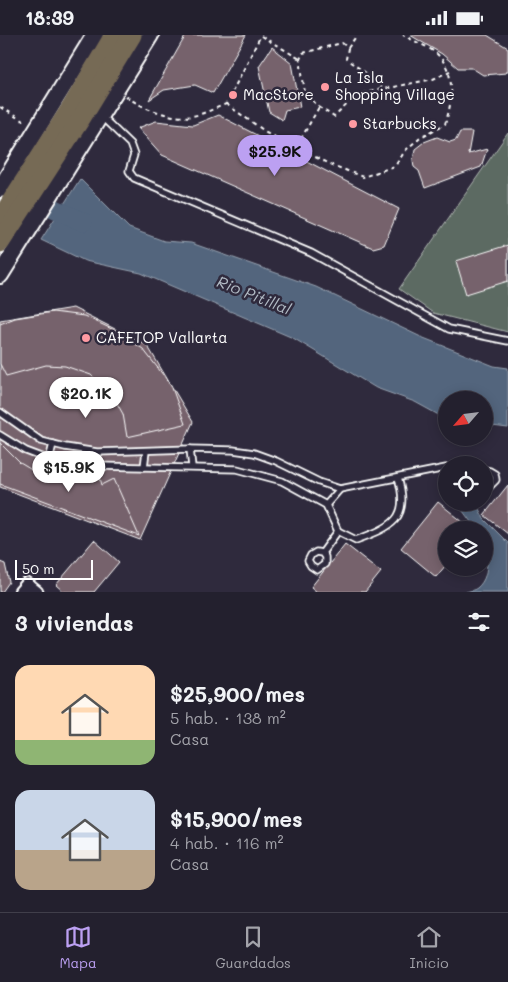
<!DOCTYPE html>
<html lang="es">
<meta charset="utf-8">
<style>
body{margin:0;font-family:Mali,sans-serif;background:#2b2836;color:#f1f3f6;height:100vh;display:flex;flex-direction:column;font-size:19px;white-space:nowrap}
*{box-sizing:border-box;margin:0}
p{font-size:16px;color:#a3a3aa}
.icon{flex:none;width:28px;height:28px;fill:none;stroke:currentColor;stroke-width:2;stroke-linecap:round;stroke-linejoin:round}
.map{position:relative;height:557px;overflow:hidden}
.side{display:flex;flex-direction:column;background:#23202e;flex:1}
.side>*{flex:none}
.needle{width:32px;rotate:242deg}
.fabs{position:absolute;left:438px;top:356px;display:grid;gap:10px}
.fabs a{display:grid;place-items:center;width:55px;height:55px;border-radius:50%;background:#23202e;box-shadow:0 2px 12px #0003,0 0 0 1px #403e4a;font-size:25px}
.scale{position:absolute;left:15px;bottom:12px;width:78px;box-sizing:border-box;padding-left:5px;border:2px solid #fff;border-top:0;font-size:14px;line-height:18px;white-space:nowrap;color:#fff;-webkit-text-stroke:4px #2f2a3d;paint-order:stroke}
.price{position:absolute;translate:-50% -42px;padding:0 11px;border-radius:18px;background:#fff;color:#222;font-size:16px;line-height:32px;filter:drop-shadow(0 1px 2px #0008)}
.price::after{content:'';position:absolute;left:50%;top:30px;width:15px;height:11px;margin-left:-8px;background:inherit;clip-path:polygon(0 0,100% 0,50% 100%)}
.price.current{background:#bca0f2;color:#111}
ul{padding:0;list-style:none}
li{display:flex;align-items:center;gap:15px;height:125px;padding:0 15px}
li span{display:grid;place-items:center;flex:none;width:140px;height:100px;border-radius:15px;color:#555}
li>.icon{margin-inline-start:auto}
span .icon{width:60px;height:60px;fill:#fffc;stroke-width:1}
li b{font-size:21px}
h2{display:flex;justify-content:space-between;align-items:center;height:60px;padding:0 15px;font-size:21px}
.status{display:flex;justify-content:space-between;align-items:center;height:35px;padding:0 25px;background:#23202e;direction:ltr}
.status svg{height:14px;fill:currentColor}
.menu{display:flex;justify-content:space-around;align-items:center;height:70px;border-top:1px solid #403e4a;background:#23202e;font-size:14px;color:#a3a3aa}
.menu a{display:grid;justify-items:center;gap:2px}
.menu .current{color:#bca0f2}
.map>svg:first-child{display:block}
</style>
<div class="status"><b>18:39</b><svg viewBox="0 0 49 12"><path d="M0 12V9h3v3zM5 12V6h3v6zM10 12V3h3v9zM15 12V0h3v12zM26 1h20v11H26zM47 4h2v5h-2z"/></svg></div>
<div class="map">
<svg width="508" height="557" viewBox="0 0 508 557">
<rect width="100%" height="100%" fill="#2f2a3d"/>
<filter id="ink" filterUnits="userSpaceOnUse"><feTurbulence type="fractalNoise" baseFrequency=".02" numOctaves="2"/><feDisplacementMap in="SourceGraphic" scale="10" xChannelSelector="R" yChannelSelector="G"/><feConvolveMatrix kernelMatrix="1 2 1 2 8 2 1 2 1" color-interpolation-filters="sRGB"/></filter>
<g filter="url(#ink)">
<!-- green -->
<path fill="#5c6b62" stroke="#aeb5b0" d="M508 98V297L433 278 399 254Z"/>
<!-- water -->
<g fill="#52657d" stroke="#97a3b1">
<path d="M80 144 129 193 164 206 191 208 316 252 421 302 494 331 508 333V393L484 390V365H446V384L415 367 376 353 293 303 141 238 85 226 41 205Z"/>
<path d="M457 468H476L484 484 508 508V557H466C469 556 475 555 477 553 494 539 484 512 484 495H477Z"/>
</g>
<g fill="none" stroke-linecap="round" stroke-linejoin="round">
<!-- river -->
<path stroke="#52657d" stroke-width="19" d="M28 161 83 187"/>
</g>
<!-- building -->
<g fill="#76626c" stroke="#fff">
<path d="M186 0H246L213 58 195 50 164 55 149 65Z"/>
<path d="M410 0H487L508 13V35L506 38 483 40 472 33H458L442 19Z"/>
<path d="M272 12 292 28 300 72 285 75 282 85 269 77 259 31Z"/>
<path d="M218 80 399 174 384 210 373 213 162 120 138 93 156 86 193 90Z"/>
<path d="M460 97H472L468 119 487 114 481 132 425 153 419 136 414 132 413 125 415 114 424 107 437 102 450 107 456 105Z"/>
<path d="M508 210V246L466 259 456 226Z"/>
<path d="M73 273 147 310 193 387 140 505 0 452V285Z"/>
<path d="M53 277 84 281 116 296 143 314 171 350 185 389 127 402 123 379 114 363 91 340 65 331 46 330 6 341 0 329V289L15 283Z"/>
<path d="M0 408 20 428 35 437 54 444 81 445 99 439 102 450 114 444 139 501 0 449Z"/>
<path d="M508 450V499L484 480Z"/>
<path d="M438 467 473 495H446V530L436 542 401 513Z"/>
<path d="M94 505 119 527 94 557H64L56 550Z"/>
<path d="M345 509 381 537 365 557H317L311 552Z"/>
<path d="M0 527 5 529 9 547 2 557H0Z"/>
</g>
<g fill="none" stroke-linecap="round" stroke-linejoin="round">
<defs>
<g id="service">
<path d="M101 81 130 109 134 120 129 136 134 143 311 218 449 294 508 306"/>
<path d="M0 377 41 406 65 412 97 417 190 414 233 415 254 418 276 426 319 447 340 454 446 433"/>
<path d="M0 400 26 416 55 427 96 431 237 434 282 446 326 470 338 496 356 505C391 492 411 485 398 443"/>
<path d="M190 414 192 432"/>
<path d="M49 425 53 409"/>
<path d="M144 432 146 416"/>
<path d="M484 435 490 436 495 439 496 445 489 452 484 451"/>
<path d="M326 470 340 454"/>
<path d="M322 518 325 522V529L317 535 311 531 308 526 311 520 316 517 322 518 338 496"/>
</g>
<path id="minor" d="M20 557 27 549 37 557"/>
<g id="secondary">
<path d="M0 154 95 0"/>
<path d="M0 240 150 0"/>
</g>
<g id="trunk">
<path d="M0 184 72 71 114 0"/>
<path d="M0 208 82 82 132 0"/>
</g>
</defs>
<!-- service casing -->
<use href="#service" stroke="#fff" stroke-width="9"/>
<!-- minor casing -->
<use href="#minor" stroke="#fff" stroke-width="15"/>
<!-- secondary casing -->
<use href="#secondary" stroke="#fff" stroke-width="20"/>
<!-- trunk casing -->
<use href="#trunk" stroke="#fff" stroke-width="22"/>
<!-- path -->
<g stroke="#fff" stroke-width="2" stroke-dasharray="4 4" stroke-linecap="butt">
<path d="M261 1 300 24"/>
<path d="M348 13 357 0"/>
<path d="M381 55 380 48 346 24 348 13 342 8 303 18 300 24 305 58 319 72 334 82 358 59 433 44 450 36"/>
<path d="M126 61C136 69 146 73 158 77 187 87 199 80 226 69L261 0"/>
<path d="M226 69 266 97 327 128 363 142 395 131 405 116 419 103 445 89C453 66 456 37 437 19 428 11 413 6 403 0"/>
<path d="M0 72 23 86"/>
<path d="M297 111 319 72"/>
</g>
<!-- service -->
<use href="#service" stroke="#2f2a3d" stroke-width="5.5"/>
<!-- minor -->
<use href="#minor" stroke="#2f2a3d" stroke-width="11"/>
<!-- secondary -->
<use href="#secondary" stroke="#2f2a3d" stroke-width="16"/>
<!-- trunk -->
<use href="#trunk" stroke="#766a55" stroke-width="19"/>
</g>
</g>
<!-- markers -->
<g fill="#ff9aa2" stroke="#2f2a3d" stroke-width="2">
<circle cx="325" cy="52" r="5"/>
<circle cx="233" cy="60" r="5"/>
<circle cx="353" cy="89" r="5"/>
<circle cx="86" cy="303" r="5"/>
</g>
<g text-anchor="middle" stroke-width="5" stroke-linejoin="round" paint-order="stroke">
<!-- poi labels -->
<g font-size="15" fill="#fff" stroke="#2f2a3d" text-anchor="start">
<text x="335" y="48">La Isla<tspan x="335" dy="17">Shopping Village</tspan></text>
<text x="243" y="65">MacStore</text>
<text x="363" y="94">Starbucks</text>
<text x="96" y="308">CAFETOP Vallarta</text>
</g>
<!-- water labels -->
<g font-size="16" font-style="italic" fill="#b1bac4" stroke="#2f2a3d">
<text transform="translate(254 260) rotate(22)" y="6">Rio Pitillal</text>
</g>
</g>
</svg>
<div class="fabs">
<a><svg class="needle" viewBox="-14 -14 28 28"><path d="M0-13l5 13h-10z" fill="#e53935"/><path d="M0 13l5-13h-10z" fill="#a3a3aa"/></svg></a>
<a><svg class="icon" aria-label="locate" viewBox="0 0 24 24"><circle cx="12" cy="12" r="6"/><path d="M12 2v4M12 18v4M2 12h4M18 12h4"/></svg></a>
<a><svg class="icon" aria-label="layers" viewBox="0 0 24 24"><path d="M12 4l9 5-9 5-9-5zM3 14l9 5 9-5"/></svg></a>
</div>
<div class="scale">50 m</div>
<b class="price current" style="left:275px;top:142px">$25.9K</b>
<b class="price" style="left:86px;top:384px">$20.1K</b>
<b class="price" style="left:69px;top:458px">$15.9K</b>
</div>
<section class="side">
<h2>3 viviendas<svg class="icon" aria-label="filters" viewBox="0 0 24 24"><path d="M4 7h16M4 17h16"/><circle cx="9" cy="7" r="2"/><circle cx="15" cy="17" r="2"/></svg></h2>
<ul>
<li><span style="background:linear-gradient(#ffd9b3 75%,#8fb573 0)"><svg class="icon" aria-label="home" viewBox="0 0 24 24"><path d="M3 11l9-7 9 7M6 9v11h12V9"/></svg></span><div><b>$25,900/mes</b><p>5 hab. · 138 m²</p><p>Casa</p></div></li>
<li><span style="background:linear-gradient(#c9d6e8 60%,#b9a48a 0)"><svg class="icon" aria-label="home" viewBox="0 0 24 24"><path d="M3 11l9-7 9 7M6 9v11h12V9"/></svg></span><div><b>$15,900/mes</b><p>4 hab. · 116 m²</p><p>Casa</p></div></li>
</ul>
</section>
<nav class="menu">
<a class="current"><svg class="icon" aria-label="map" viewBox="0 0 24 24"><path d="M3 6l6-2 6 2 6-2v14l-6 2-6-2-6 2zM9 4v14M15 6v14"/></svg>Mapa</a>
<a><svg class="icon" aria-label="saved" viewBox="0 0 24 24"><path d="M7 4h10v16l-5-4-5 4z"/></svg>Guardados</a>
<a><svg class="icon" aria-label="home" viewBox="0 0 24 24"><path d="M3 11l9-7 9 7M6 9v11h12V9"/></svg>Inicio</a>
</nav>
